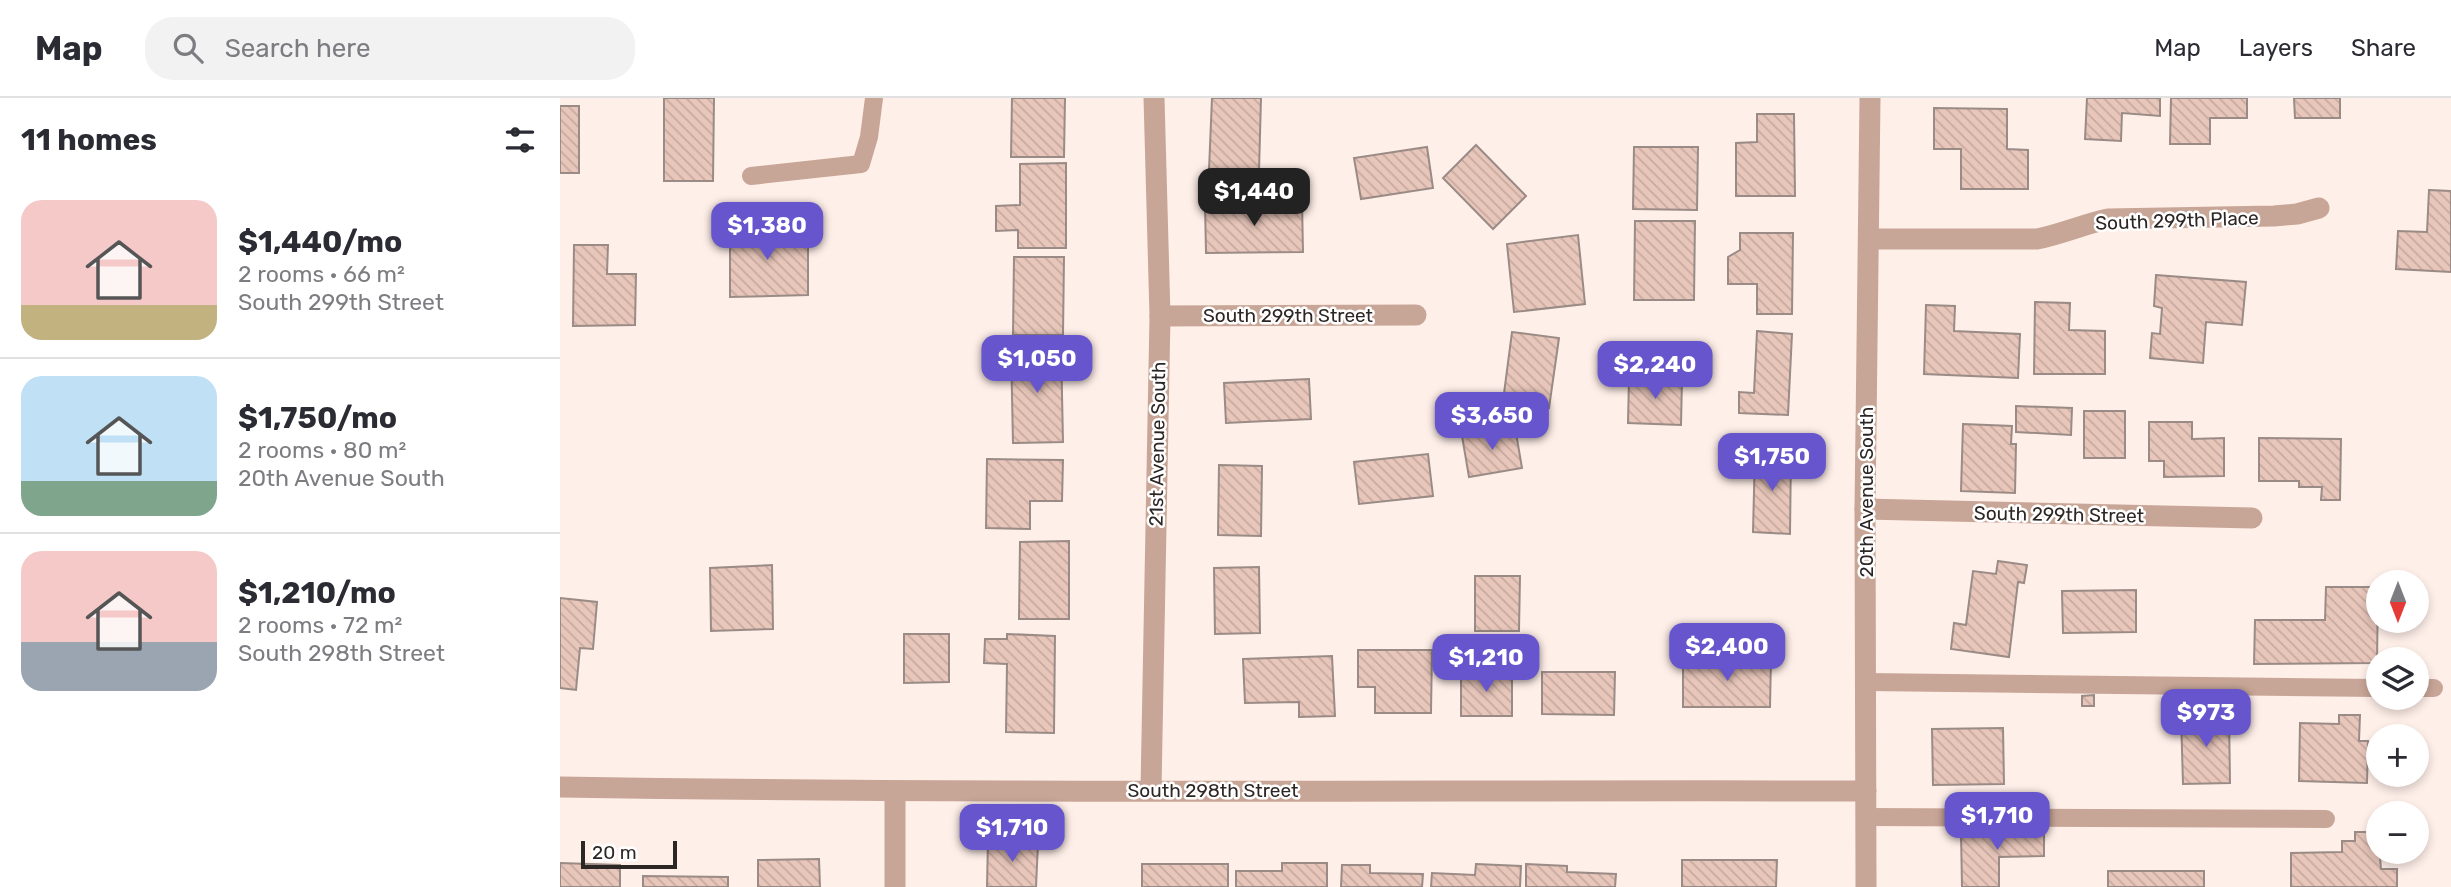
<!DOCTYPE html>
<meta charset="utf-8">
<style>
body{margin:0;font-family:Rubik,sans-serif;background:#f2f2f3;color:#2b2b33;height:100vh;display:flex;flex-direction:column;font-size:26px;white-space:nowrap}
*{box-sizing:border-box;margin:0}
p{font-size:23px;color:#7c7c81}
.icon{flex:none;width:38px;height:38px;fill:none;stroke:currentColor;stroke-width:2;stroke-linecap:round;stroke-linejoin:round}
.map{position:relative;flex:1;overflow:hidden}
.panel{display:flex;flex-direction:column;background:#fff;width:560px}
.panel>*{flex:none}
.needle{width:46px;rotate:180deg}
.controls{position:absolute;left:1806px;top:472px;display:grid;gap:14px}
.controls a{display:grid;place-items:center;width:63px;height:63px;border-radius:50%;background:#fff;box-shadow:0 4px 10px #0003;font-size:35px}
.scale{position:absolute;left:21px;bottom:18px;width:96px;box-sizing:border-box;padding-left:7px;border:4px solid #2c2624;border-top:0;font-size:19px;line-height:24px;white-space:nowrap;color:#2c2624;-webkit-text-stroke:5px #fff;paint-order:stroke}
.price{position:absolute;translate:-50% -60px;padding:0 16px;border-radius:14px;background:#6755ce;color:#fff;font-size:23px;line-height:46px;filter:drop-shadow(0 2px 4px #0008)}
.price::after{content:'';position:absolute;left:50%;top:42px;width:21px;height:16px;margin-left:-10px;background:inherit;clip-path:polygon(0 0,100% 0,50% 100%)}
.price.on{background:#222;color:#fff}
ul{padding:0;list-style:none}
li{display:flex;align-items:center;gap:21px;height:175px;padding:0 21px}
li+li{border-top:2px solid #e1e1e2}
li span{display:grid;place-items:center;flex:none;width:196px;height:140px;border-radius:21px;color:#555}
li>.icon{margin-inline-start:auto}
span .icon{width:84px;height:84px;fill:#fffc;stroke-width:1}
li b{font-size:30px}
h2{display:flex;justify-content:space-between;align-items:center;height:84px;padding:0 21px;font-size:30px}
header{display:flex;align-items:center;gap:42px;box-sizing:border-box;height:98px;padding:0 35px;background:#fff;border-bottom:2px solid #e1e1e2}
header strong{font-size:33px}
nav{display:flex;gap:38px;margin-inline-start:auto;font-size:24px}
.search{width:490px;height:63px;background:#f2f2f3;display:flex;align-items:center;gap:18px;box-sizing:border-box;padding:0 24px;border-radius:28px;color:#7c7c81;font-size:26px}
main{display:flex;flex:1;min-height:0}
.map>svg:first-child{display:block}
</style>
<header>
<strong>Map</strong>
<div class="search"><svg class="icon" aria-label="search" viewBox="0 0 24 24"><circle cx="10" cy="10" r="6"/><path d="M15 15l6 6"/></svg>Search here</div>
<nav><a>Map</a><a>Layers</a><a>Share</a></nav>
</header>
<main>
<section class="panel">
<h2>11 homes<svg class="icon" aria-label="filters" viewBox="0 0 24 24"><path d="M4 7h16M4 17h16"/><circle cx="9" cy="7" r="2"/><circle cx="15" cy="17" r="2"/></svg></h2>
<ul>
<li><span style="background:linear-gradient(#f6c9c9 75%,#c2b280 0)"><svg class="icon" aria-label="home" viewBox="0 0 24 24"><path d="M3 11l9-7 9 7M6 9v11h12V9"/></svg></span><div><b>$1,440/mo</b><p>2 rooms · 66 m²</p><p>South 299th Street</p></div></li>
<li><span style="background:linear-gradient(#bfe0f5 75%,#7fa58c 0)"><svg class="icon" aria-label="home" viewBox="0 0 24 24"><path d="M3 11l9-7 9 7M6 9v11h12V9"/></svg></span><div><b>$1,750/mo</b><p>2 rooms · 80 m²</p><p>20th Avenue South</p></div></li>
<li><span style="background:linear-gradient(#f6c9c9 65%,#9aa5b1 0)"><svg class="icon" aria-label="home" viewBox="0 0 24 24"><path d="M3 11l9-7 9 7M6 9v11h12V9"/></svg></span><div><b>$1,210/mo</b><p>2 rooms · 72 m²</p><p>South 298th Street</p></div></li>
</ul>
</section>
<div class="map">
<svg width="1891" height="789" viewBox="0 0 1891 789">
<defs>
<pattern id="building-back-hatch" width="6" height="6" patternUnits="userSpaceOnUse" patternTransform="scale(1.75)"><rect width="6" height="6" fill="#e8c6ba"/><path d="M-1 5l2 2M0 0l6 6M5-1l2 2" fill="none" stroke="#c7aaa0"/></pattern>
</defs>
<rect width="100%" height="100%" fill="#ffefe9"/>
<!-- building -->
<g fill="url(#building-back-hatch)" stroke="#9a8b86" stroke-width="2">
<path d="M104 0H154L153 83H104Z"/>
<path d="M452 0H505L504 59H451Z"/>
<path d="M652 0H701L699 73 649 72Z"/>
<path d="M1527 0H1600V18L1562 15 1561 43 1525 41Z"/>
<path d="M1611 0H1687V20H1650V46H1610Z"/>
<path d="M1734 0H1780V20H1735Z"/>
<rect x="0" y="8" width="19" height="67"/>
<path d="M1374 10 1447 11V51L1468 52V91H1401V51H1374Z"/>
<path d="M1197 16H1234L1235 98H1176V45L1197 44Z"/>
<path d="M916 47 966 98 933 131 883 80Z"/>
<path d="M867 49 873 90 801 101 794 60Z"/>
<path d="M1074 49H1138L1137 112 1073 111Z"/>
<path d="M506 65V150H458V132L436 133V108L460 107V66Z"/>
<path d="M1869 92 1891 93V174L1836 171 1838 133 1867 134Z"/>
<path d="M742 104 743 154 646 155 645 106Z"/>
<path d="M1075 123H1135L1134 202H1074Z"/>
<path d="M212 124V139L248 138V197L170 199V125Z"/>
<path d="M1180 135H1233L1232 216H1197V186H1168V159L1180 152Z"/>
<path d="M1018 137 1025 206 954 214 947 146Z"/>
<path d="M14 147H48L47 176H76L75 227 13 228Z"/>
<path d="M454 159H504L503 237H453Z"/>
<path d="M1596 177 1686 184 1682 227 1646 224 1643 265 1590 260 1592 235 1600 236 1602 210 1594 208Z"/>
<path d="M1475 204 1510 205 1509 232 1545 233V276H1474Z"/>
<path d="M1366 207 1395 208 1394 233 1460 236 1458 280 1364 276Z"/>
<path d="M1197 233 1232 236 1228 317 1179 315V294L1194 295Z"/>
<path d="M952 234 999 240 989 310 943 303Z"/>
<path d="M501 248 503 344 453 345 451 249Z"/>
<path d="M1069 279 1122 281 1121 327 1068 325Z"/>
<path d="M749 281 751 321 666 325 664 285Z"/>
<path d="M1456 308 1512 310 1511 337 1456 334Z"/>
<rect x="1524" y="313" width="41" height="47"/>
<path d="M1589 324H1632V341L1664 340V378L1604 379V363H1589Z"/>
<path d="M1403 326 1452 328 1451 346H1456L1455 395 1401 393Z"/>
<path d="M955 329 962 370 909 379 902 338Z"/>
<path d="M1699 340 1781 341 1780 402H1761L1762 389H1739V383H1699Z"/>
<path d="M1195 353 1231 355 1230 436 1193 434Z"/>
<path d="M868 356 873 398 799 406 794 364Z"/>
<path d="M427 361 503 362 502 403H470V431L426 430Z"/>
<path d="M659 367 702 368 701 438 658 437Z"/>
<path d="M509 443V521H459L460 444Z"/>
<path d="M1438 463 1467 467 1464 485 1458 484 1449 559 1391 551 1394 525 1406 527 1413 473 1436 476Z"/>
<path d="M212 467 213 531 151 533 150 470Z"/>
<path d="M699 469 700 535 655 536 654 470Z"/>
<path d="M915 478H960L959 533H915Z"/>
<path d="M1766 489H1818L1817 565 1694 566 1695 522H1765Z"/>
<path d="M1576 492V534L1503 535 1502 493Z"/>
<path d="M0 500 37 504 33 551 20 550 16 592 0 590Z"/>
<path d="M344 536H389V584L344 585Z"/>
<path d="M447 536 495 538 494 635 446 634 447 566 424 565 425 541H447Z"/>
<path d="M798 552H872L871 615H815V589H798Z"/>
<path d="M772 558 775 618 739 619V604L685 605 683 561Z"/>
<path d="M1123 560 1211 561 1210 609H1123Z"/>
<path d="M982 574H1055L1054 617 982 616Z"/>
<rect x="901" y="575" width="51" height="43"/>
<path d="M1534 597V608H1522V598Z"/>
<path d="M1669 617 1670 685 1623 686 1621 618Z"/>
<path d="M1779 617H1800L1799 643H1808L1807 685 1739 683 1740 625 1779 626Z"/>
<path d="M1443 630 1444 686 1373 687 1372 631Z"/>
<path d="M1484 728V758L1439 759V789H1402L1401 735 1433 734V729Z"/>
<path d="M1795 734H1818L1821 771H1837V789H1731V755L1782 754V743H1795Z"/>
<path d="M428 742 478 745 476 789H427Z"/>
<path d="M259 761 260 789H198V762Z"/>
<path d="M1122 762H1217L1216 789H1122Z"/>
<path d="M0 765 60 767V789H0Z"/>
<path d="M722 765H767V789H676V773H722Z"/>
<rect x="582" y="766" width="86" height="23"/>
<path d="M916 766 961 768 960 789H871L872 775 915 777Z"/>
<path d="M966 766 1007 768V774L1056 776 1055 789H966Z"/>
<path d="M782 767H810V775L863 776 862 789H781Z"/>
<rect x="1548" y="773" width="96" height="16"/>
<path d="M83 778 168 779V789H83Z"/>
</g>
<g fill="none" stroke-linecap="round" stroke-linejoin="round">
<!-- lane -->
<g stroke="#c8a697" stroke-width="18">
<path d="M191 78 301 66 309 39 314 0"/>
<path d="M1306 584 1818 590"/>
<path d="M1857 590H1874"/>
<path d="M1306 719 1766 721"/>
</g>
<!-- street -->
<g stroke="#c8a697" stroke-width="21">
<path d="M1309 141H1477C1502 136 1524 126 1548 121L1714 118 1737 116 1759 110"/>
<path d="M600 218 856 217"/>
<path d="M1305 411 1692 420"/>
<path d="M0 689C435 696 871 692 1306 693"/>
<path d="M591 691 600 218 594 0"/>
<path d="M335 789V694"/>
<path d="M1306 789 1305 411 1310 0"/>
</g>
</g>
<g text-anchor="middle" stroke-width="5" stroke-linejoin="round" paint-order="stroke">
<!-- street labels -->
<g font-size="19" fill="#2c2624" stroke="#fff">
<text transform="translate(1617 122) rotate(-2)" y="7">South 299th Place</text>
<text x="728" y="224">South 299th Street</text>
<text transform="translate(597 346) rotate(-89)" y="7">21st Avenue South</text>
<text transform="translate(1306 394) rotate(-90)" y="7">20th Avenue South</text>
<text transform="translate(1499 416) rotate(1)" y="7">South 299th Street</text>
<text x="653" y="699">South 298th Street</text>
</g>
</g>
</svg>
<div class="controls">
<a><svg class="needle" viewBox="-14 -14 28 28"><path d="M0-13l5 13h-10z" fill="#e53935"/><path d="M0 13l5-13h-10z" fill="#7c7c81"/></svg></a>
<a><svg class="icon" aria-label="layers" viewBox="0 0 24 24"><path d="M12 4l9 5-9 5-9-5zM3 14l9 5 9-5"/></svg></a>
<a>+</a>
<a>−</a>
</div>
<div class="scale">20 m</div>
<b class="price on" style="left:694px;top:130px">$1,440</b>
<b class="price" style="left:207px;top:164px">$1,380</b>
<b class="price" style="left:477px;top:297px">$1,050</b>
<b class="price" style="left:1095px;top:303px">$2,240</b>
<b class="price" style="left:932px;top:354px">$3,650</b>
<b class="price" style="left:1212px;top:395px">$1,750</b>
<b class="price" style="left:1167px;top:585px">$2,400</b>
<b class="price" style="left:926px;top:596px">$1,210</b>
<b class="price" style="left:1646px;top:651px">$973</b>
<b class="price" style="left:1437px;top:754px">$1,710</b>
<b class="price" style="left:452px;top:766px">$1,710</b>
</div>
</main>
